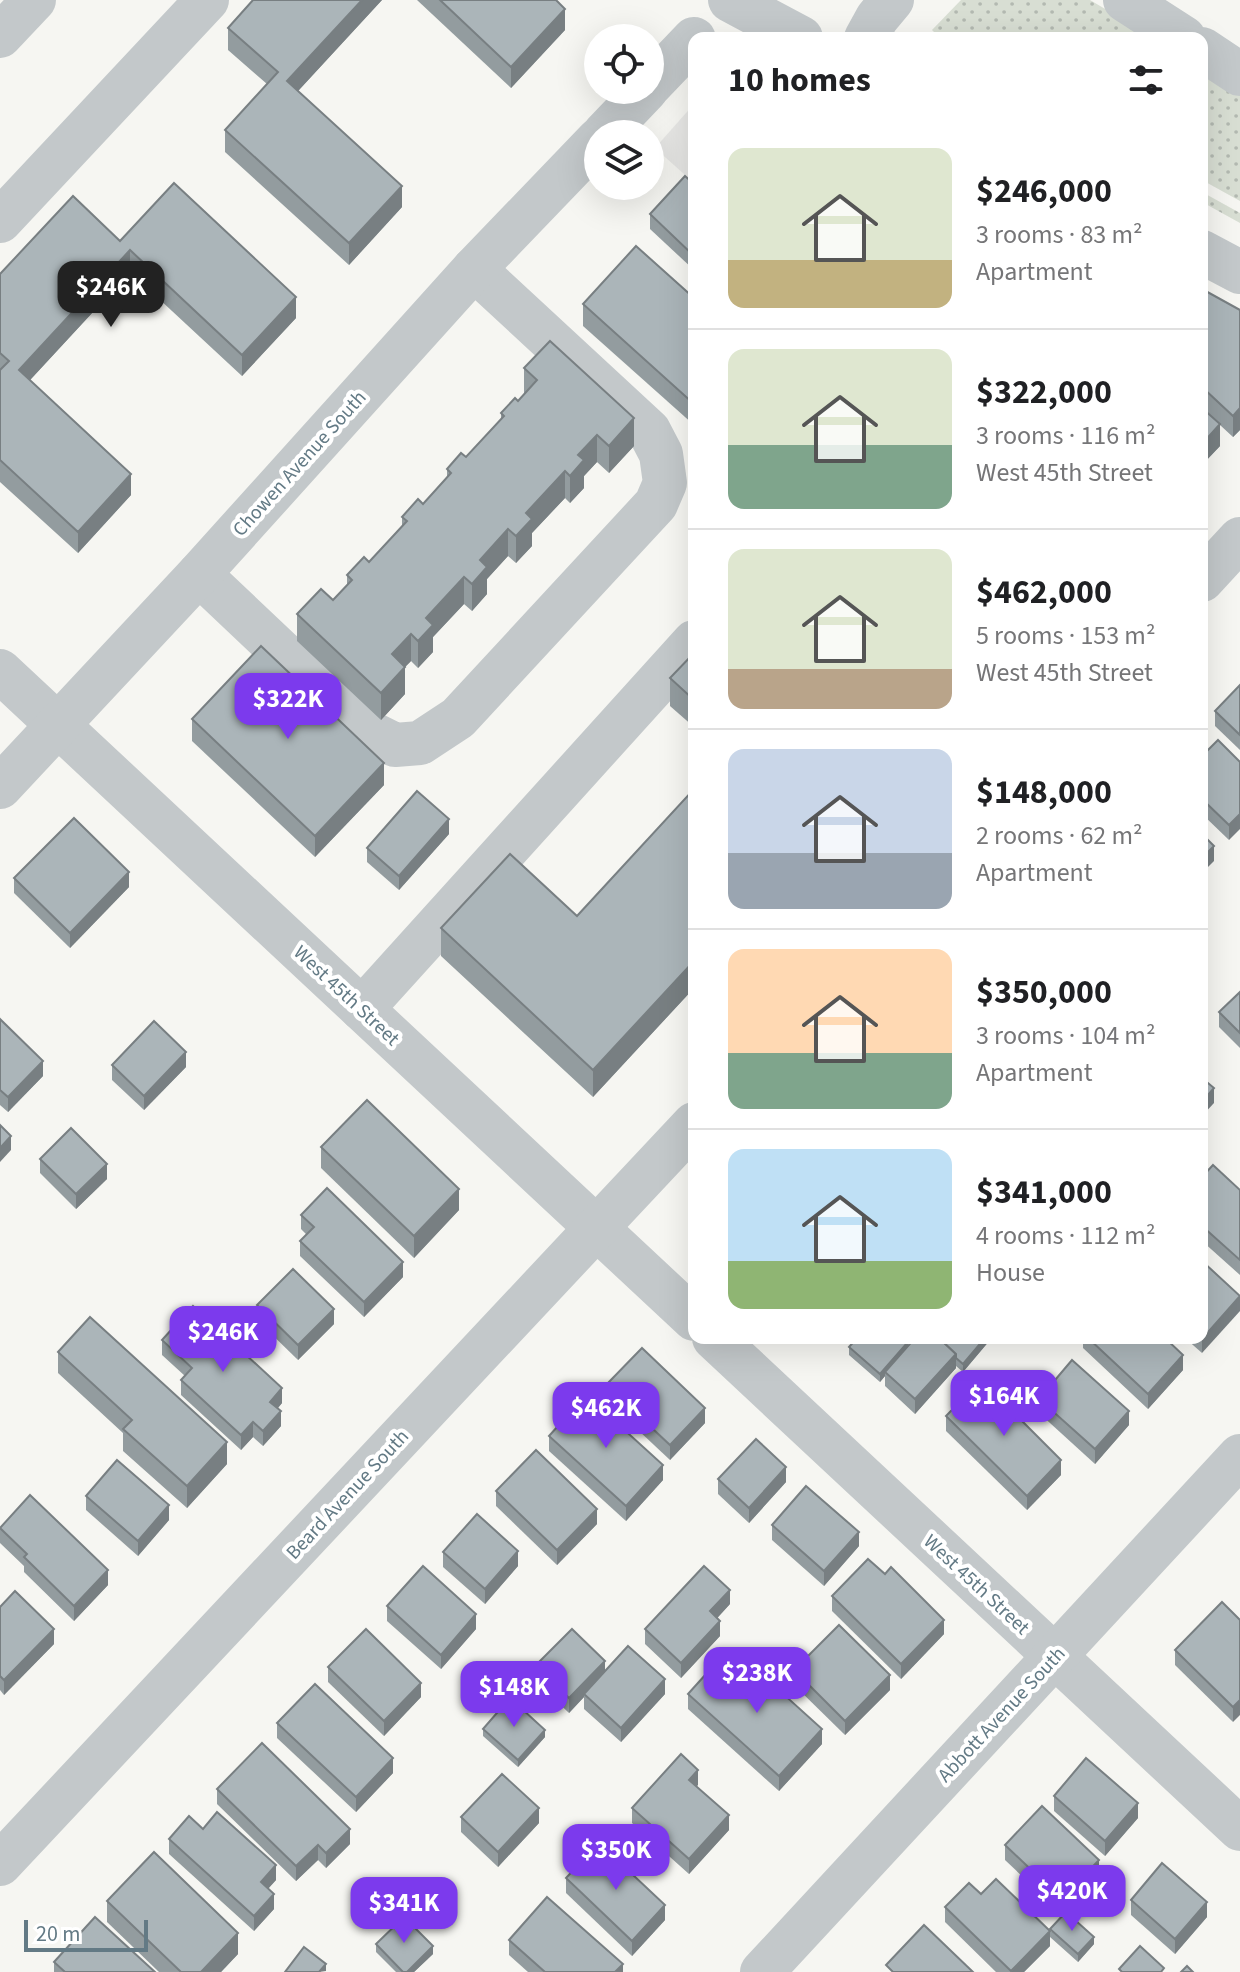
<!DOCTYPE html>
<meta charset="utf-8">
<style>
body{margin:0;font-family:"Source Sans 3",sans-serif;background:#f6f6f6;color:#202124;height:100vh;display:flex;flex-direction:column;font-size:30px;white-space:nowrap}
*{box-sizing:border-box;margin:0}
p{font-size:26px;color:#757577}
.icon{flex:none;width:44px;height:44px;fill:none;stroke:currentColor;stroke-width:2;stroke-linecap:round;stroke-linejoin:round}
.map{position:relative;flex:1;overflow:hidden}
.panel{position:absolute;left:688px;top:32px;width:520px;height:1312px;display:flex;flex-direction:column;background:#fff;border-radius:16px;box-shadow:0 8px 32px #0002}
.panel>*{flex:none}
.tools{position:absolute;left:584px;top:24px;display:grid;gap:16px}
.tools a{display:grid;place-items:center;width:80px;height:80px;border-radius:50%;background:#fff;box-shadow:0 8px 32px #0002;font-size:40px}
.scale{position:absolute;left:24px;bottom:20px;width:124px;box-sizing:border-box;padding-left:8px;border:4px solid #637a85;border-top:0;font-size:22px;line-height:28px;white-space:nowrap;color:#637a85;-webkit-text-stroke:6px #fff;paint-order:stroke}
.price{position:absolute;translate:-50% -68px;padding:0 18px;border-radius:16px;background:#7c3aed;color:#fff;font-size:26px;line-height:52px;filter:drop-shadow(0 2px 4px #0008)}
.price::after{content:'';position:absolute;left:50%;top:48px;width:24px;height:18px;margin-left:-12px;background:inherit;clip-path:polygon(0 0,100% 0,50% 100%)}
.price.on{background:#222;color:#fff}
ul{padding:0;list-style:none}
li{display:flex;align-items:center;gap:24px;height:200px;padding:0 40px}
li+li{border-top:2px solid #e0e0e0}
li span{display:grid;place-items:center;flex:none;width:224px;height:160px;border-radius:16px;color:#555}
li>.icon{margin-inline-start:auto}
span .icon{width:96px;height:96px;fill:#fffc;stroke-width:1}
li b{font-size:34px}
h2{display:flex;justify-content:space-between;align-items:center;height:96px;padding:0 40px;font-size:34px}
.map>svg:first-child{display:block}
</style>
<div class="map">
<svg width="1240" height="1972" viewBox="0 0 1240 1972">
<defs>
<pattern id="grass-dots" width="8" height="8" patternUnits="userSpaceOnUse" patternTransform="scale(2)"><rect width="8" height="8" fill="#d8ded3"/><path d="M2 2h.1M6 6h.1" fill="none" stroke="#b3b9b1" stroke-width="1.8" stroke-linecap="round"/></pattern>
</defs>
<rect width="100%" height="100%" fill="#f6f6f2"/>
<!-- built -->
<path fill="#e7e7e5" d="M694 104V183L655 148Z"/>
<!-- grass -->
<g fill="url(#grass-dots)">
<path d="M961 0H1090L1154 38H940L932 30Z"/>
<path d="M1202 68 1240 92V201L1202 180Z"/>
<path d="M1202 192 1240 213V223L1202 202Z"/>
</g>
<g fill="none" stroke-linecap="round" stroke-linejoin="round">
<!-- minor -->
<g stroke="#c3c8ca" stroke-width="44">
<path d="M730 0 801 38"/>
<path d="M1125 0 1184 38"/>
<path d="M0 36 34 0"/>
<path d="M866 38 877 18 892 0"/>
<path d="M1202 49 1240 74"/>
<path d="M650 85 694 39"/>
<path d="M604 134 646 90"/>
<path d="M0 221 207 0"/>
<path d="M1202 252 1240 272"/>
<path d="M199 574 363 729 395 745 420 743 458 718 656 504 665 483 661 454 649 431 474 269"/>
<path d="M1202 580 1240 539"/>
<path d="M0 671 694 1319"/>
<path d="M0 787 199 574 474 269 598 140"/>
<path d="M362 1009 694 642"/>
<path d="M714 1338 1240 1829"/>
<path d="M0 1864 694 1124"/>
<path d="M762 1972 1240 1456"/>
</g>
</g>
<!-- wall -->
<g fill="#939c9f">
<path d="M253 0H382L298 91 402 207 349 265 225 152V130L267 84 228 50V28Z"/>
<path d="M417 0H556L565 30 511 88Z"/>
<path d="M694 184V270L650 229V214Z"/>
<path d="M120 241 296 318 242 376 130 272 30 380 131 495 78 553 0 482V274Z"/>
<path d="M1202 289 1240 310V430L1233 437 1220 425V446L1202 465Z"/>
<path d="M694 298V425L583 326V304Z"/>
<path d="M524 368 634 446 609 473 597 462 584 476V488L570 503 565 498 532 533V546L516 563 508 556 487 579V594L472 611 464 604 433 637V652L418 668 411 661 405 667V694L381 720 297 641V614L333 600 347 585V575L369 562 402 526V517L423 504 447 478V469L466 457 501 419V413L518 401 524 394Z"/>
<path d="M694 653V727L670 706V678Z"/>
<path d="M1240 685V750L1215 726V711Z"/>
<path d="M192 719 384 785 315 857 192 741Z"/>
<path d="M1202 756 1240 762 1229 840 1202 814Z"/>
<path d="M694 789V988L593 1097 441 956V928L577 916Z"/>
<path d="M449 834 399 890 367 862V848Z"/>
<path d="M14 878 129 887 70 948 14 893Z"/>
<path d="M1240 992V1048L1219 1027V1012Z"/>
<path d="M0 1019 43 1076 8 1112 0 1105Z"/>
<path d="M112 1065 186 1067 144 1110 112 1080Z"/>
<path d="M321 1147 459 1210 414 1258 321 1168Z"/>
<path d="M40 1159 107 1179 76 1209 40 1173Z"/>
<path d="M1202 1177 1240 1190V1275L1202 1241Z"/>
<path d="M301 1215 403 1277 364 1317 300 1256V1241L307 1235 301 1229Z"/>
<path d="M257 1305 334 1324 298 1360 257 1320Z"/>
<path d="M990 1338V1340L963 1372 956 1366V1368L915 1414 885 1386V1376L880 1382 849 1355V1347L908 1346Z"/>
<path d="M1077 1338H1165L1183 1370 1148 1409 1083 1348V1344Z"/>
<path d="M1185 1338H1202V1353Z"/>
<path d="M162 1340 282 1403 278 1408 281 1426 263 1446 253 1437 241 1450 181 1395V1380L185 1376 162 1355Z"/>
<path d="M58 1352 227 1464 187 1508 123 1451V1433L58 1373Z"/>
<path d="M606 1385 705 1423 670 1460 606 1400Z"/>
<path d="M1039 1399 1129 1425 1095 1464 1039 1413Z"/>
<path d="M946 1416 1061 1475 1027 1510 946 1431Z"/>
<path d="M549 1436 663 1480 626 1521 549 1451Z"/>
<path d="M718 1479 786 1482 749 1523 718 1494Z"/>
<path d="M496 1491 597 1524 557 1565 496 1506Z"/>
<path d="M86 1496 169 1520 138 1556 86 1510Z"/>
<path d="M772 1525 859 1546 824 1586 772 1540Z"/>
<path d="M0 1527 108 1585 74 1621 24 1572V1566L0 1543Z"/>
<path d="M443 1552 518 1566 485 1604 443 1567Z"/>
<path d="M885 1574 944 1634 901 1679 832 1611V1596Z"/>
<path d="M730 1604 717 1618 720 1636 681 1678 645 1644V1629Z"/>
<path d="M387 1606 476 1629 441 1669 387 1621Z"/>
<path d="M0 1607 54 1644 4 1695 0 1690Z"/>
<path d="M1240 1620 1233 1722 1175 1665V1650Z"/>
<path d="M535 1666 605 1671 665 1694 621 1742 584 1709V1697L569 1713 535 1681Z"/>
<path d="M328 1667 421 1697 384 1736 328 1682Z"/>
<path d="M794 1670 890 1690 845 1735 794 1685Z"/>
<path d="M735 1679 822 1744 779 1791 688 1709V1694Z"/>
<path d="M277 1723 393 1773 356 1812 277 1738Z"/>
<path d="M483 1729 545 1737 518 1767 483 1736Z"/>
<path d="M698 1785 696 1786 729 1830 689 1874 632 1823V1808Z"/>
<path d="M217 1789 350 1844 326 1868 318 1860 296 1881 217 1804Z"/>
<path d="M1054 1796 1138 1818 1105 1856 1054 1811Z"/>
<path d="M461 1817 539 1823 498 1867 461 1832Z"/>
<path d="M203 1829 276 1880 268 1888 274 1909 254 1931 169 1854V1839Z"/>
<path d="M1005 1845 1099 1875 1062 1914 1005 1860Z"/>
<path d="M566 1878 665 1920 632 1956 566 1893Z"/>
<path d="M981 1894 1050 1931 1094 1944 1078 1962 1050 1937V1946L1024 1972H996L945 1922V1907Z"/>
<path d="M1131 1900 1207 1917 1175 1954 1131 1915Z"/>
<path d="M107 1901 238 1954 221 1972H159L107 1922Z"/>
<path d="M509 1940 623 1972H528L509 1955Z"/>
<path d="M376 1944 433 1954 414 1972H396L376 1952Z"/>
<path d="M54 1962 155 1972H54Z"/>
</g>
<!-- shaded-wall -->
<g fill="#787f82">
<path d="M362 0H382L287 103V81Z"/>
<path d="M565 9V30L511 88V67Z"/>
<path d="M402 186V207L349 265V243Z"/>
<path d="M130 250V272L19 392V370Z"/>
<path d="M296 297V318L242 376V355Z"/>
<path d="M1240 408V430L1233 437V416Z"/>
<path d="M634 418V446L609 473V446Z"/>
<path d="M1220 424V446L1202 465V444Z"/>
<path d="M597 435V462L584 476V488L570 503V476L578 455Z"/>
<path d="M565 471V498L532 533V546L516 563V536L526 513Z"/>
<path d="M131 474V495L78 553V532Z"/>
<path d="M508 529V556L487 579V594L472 611V584L480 560Z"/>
<path d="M464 577V604L433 637V652L418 668V641L426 618Z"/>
<path d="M411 634V661L405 667V694L381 720V693L392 654Z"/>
<path d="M384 763V785L315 857V836Z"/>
<path d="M1240 814V829L1229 840V825Z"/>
<path d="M449 819V834L399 890V876Z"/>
<path d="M1214 846V861L1202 873V858Z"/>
<path d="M129 872V887L70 948V933Z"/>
<path d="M694 961V988L593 1097V1070Z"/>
<path d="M186 1052V1067L144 1110V1096Z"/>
<path d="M43 1061V1076L8 1112V1097Z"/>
<path d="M1214 1088V1103L1202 1116V1102Z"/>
<path d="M11 1136V1150L0 1162V1148Z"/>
<path d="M107 1164V1179L76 1209V1194Z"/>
<path d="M459 1189V1210L414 1258V1236Z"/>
<path d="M403 1262V1277L364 1317V1302Z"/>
<path d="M1240 1296V1311L1202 1353V1339Z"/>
<path d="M334 1309V1324L298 1360V1345Z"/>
<path d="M985 1338H990V1340L963 1372V1364Z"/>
<path d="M908 1342V1350L885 1372V1376L880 1382V1374Z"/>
<path d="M956 1354V1368L915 1414V1399Z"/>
<path d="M1183 1355V1370L1148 1409V1394Z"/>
<path d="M282 1388V1403L270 1417V1402Z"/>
<path d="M705 1408V1423L670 1460V1445Z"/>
<path d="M281 1411V1426L263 1446V1431Z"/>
<path d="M1129 1411V1425L1095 1464V1449Z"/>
<path d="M253 1422V1437L241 1450V1435Z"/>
<path d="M227 1442V1464L187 1508V1486Z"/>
<path d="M1061 1460V1475L1027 1510V1496Z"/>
<path d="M663 1465V1480L626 1521V1506Z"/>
<path d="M786 1467V1482L749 1523V1508Z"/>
<path d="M169 1505V1520L138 1556V1541Z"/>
<path d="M597 1509V1524L557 1565V1550Z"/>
<path d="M859 1532V1546L824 1586V1571Z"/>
<path d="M518 1551V1566L485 1604V1589Z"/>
<path d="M108 1570V1585L74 1621V1606Z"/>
<path d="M730 1590V1604L710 1626V1611Z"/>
<path d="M476 1614V1629L441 1669V1655Z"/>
<path d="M944 1620V1634L901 1679V1664Z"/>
<path d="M720 1621V1636L681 1678V1663Z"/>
<path d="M54 1629V1644L4 1695V1680Z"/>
<path d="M605 1661V1676L584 1694V1697L569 1713V1698Z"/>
<path d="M890 1675V1690L845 1735V1721Z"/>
<path d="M665 1679V1694L621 1742V1728Z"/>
<path d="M421 1683V1697L384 1736V1721Z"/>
<path d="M1240 1700V1715L1233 1722V1707Z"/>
<path d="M822 1729V1744L779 1791V1776Z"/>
<path d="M545 1730V1737L518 1767V1760Z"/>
<path d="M393 1758V1773L356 1812V1797Z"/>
<path d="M698 1770V1785L689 1795V1780Z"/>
<path d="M1138 1803V1818L1105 1856V1841Z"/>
<path d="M539 1808V1823L498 1867V1852Z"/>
<path d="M729 1815V1830L689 1874V1859Z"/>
<path d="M350 1829V1844L326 1868V1853Z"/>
<path d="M318 1845V1860L296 1881V1866Z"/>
<path d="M1099 1860V1875L1062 1914V1899Z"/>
<path d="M276 1865V1880L261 1897V1882Z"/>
<path d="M274 1894V1909L254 1931V1916Z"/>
<path d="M1207 1902V1917L1175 1954V1939Z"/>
<path d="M665 1905V1920L632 1956V1941Z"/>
<path d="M1050 1931V1946L1024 1972H1011Z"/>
<path d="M238 1933V1954L221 1972H201Z"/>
<path d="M1094 1937V1944L1078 1962V1954Z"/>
<path d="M433 1946V1954L414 1972H407Z"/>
<path d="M326 1964V1971L319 1972Z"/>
<path d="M623 1964V1972H615Z"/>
</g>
<!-- building -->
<g fill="#abb5b9" stroke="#787f82" stroke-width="2">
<path d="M253 0H362L287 81 402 186 349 243 225 130 278 72 228 28Z"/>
<path d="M440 0H556L565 9 511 67Z"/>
<path d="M685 176 694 184V256L650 214Z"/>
<path d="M174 183 296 297 242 355 130 250 19 370 131 474 78 532 0 460V370L9 361 0 353V274L73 196 120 241Z"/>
<path d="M636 246 694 298V404L583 304Z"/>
<path d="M1202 289 1240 310V408L1233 416 1202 387Z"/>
<path d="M550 341 634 418 609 446 597 435 578 455 584 460 570 476 565 471 526 513 532 519 516 536 508 529 480 560 487 567 472 584 464 577 426 618 433 625 418 641 411 634 392 654 405 667 381 693 297 614 321 589 333 600 352 580 347 575 364 557 369 562 407 521 402 517 418 499 423 504 451 473 447 469 461 453 466 457 504 416 501 413 515 398 518 401 537 380 524 368Z"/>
<path d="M1202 408 1220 424 1202 444Z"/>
<path d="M261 646 384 763 315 836 192 719Z"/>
<path d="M694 653V700L670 678Z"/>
<path d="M1240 685V735L1215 711Z"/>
<path d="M1218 740 1240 762V814L1229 825 1202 799V756Z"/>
<path d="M694 789V961L593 1070 441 928 510 854 577 916Z"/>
<path d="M417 791 449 819 399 876 367 848Z"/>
<path d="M74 818 129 872 70 933 14 878Z"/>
<path d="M1202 834 1214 846 1202 858Z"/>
<path d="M1240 992V1033L1219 1012Z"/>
<path d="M0 1019 43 1061 8 1097 0 1090Z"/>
<path d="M154 1021 186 1052 144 1096 112 1065Z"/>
<path d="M1202 1078 1214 1088 1202 1102Z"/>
<path d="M367 1100 459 1189 414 1236 321 1147Z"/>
<path d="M0 1125 11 1136 0 1148Z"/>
<path d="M71 1128 107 1164 76 1194 40 1159Z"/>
<path d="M1213 1165 1240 1190V1260L1202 1226V1177Z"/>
<path d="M327 1188 403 1262 364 1302 300 1241 314 1227 301 1215Z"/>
<path d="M1202 1261 1240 1296 1202 1339 1201 1338Z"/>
<path d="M293 1269 334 1309 298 1345 257 1305Z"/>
<path d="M193 1306 282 1388 270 1402 281 1411 263 1431 253 1422 241 1435 181 1380 192 1368 162 1340Z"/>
<path d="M90 1317 227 1442 187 1486 123 1429 132 1420 58 1352Z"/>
<path d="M857 1338H903L908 1342 880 1374 849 1347Z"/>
<path d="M915 1338H939L956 1354 915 1399 885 1372Z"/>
<path d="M939 1338H985L963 1364 956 1358V1354Z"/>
<path d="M1088 1338H1165L1183 1355 1148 1394Z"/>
<path d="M642 1348 705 1408 670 1445 606 1385Z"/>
<path d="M1072 1360 1129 1411 1095 1449 1039 1399Z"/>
<path d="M981 1380 1061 1460 1027 1496 946 1416Z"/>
<path d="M586 1395 663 1465 626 1506 549 1436Z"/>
<path d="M756 1439 786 1467 749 1508 718 1479Z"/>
<path d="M536 1450 597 1509 557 1550 496 1491Z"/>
<path d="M117 1460 169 1505 138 1541 86 1496Z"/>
<path d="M806 1486 859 1532 824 1571 772 1525Z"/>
<path d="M30 1495 108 1570 74 1606 24 1557 27 1554 0 1528Z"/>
<path d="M477 1514 518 1551 485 1589 443 1552Z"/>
<path d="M868 1559 885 1574 891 1567 944 1620 901 1664 832 1596Z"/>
<path d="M423 1566 476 1614 441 1655 387 1606Z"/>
<path d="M704 1566 730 1590 710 1611 720 1621 681 1663 645 1629Z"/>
<path d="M15 1591 54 1629 4 1680 0 1676V1607Z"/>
<path d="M1222 1602 1240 1620V1700L1233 1707 1175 1650Z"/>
<path d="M839 1625 890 1675 845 1721 794 1670Z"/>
<path d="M366 1629 421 1683 384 1721 328 1667Z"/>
<path d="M572 1629 605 1661 569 1698 535 1666Z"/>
<path d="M628 1646 665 1679 621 1728 584 1694Z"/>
<path d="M716 1663 735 1679 749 1663 822 1729 779 1776 688 1694Z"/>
<path d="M315 1684 393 1758 356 1797 277 1723Z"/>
<path d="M510 1698 545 1730 518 1760 483 1729Z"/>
<path d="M262 1743 350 1829 326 1853 318 1845 296 1866 217 1789Z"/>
<path d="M681 1754 698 1770 689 1780 729 1815 689 1859 632 1808Z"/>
<path d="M1086 1758 1138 1803 1105 1841 1054 1796Z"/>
<path d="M502 1774 539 1808 498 1852 461 1817Z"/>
<path d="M1042 1806 1099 1860 1062 1899 1005 1845Z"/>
<path d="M217 1812 276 1865 261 1882 274 1894 254 1916 169 1839 189 1816 203 1829Z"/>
<path d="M599 1843 665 1905 632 1941 566 1878Z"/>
<path d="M154 1852 238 1933 201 1972H181L107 1901Z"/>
<path d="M1162 1863 1207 1902 1175 1939 1131 1900Z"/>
<path d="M996 1879 1050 1931 1011 1971 945 1907 969 1883 981 1894Z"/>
<path d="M547 1897 623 1964 615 1972H545L509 1940Z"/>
<path d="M1066 1912 1094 1937 1078 1954 1050 1929Z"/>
<path d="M95 1917 155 1972H65L54 1962Z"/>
<path d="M404 1917 433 1946 407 1972H403L376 1944Z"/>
<path d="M924 1925 973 1972H893L886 1965Z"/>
<path d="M1140 1946 1164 1968 1161 1972H1122L1119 1969Z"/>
<path d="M304 1947 326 1964 319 1972H285Z"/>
<path d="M1187 1966 1193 1972H1181Z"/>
</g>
<g text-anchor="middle" stroke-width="8" stroke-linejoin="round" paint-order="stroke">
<!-- street labels -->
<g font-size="20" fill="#637a85" stroke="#fff">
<text transform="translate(299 463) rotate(-48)" y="7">Chowen Avenue South</text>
<text transform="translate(347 995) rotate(43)" y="7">West 45th Street</text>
<text transform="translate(347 1494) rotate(-47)" y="7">Beard Avenue South</text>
<text transform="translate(977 1584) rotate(43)" y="7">West 45th Street</text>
<text transform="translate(1001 1714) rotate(-47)" y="7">Abbott Avenue South</text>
</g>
</g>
</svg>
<div class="tools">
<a><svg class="icon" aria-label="locate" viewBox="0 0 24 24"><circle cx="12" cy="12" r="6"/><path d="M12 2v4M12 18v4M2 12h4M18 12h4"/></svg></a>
<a><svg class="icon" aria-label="layers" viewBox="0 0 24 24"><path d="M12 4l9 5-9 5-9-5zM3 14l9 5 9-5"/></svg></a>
</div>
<div class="scale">20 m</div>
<b class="price on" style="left:111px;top:329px">$246K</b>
<b class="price" style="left:288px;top:741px">$322K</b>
<b class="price" style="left:223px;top:1374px">$246K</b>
<b class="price" style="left:1004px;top:1438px">$164K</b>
<b class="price" style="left:606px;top:1450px">$462K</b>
<b class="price" style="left:757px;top:1715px">$238K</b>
<b class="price" style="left:514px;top:1729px">$148K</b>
<b class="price" style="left:616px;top:1892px">$350K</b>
<b class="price" style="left:1072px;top:1933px">$420K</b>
<b class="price" style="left:404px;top:1945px">$341K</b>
<section class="panel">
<h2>10 homes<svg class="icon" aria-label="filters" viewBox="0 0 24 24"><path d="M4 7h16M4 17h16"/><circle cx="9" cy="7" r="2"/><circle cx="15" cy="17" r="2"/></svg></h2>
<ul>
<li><span style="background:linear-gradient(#dfe7d0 70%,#c2b280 0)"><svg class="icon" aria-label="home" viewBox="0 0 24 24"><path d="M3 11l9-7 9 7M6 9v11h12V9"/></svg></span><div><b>$246,000</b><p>3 rooms · 83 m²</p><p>Apartment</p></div></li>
<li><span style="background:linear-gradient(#dfe7d0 60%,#7fa58c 0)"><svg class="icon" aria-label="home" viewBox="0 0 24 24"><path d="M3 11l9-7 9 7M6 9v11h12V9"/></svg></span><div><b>$322,000</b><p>3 rooms · 116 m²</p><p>West 45th Street</p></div></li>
<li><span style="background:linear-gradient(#dfe7d0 75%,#b9a48a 0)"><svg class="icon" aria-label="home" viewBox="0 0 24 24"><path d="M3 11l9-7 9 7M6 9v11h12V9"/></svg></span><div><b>$462,000</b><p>5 rooms · 153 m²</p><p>West 45th Street</p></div></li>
<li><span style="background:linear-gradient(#c9d6e8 65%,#9aa5b1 0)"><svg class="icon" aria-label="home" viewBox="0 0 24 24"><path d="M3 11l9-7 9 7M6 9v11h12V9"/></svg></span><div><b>$148,000</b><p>2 rooms · 62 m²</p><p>Apartment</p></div></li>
<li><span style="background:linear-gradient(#ffd9b3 65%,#7fa58c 0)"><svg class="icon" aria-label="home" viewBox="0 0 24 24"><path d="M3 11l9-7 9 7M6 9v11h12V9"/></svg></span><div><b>$350,000</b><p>3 rooms · 104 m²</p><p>Apartment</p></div></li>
<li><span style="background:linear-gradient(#bfe0f5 70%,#8fb573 0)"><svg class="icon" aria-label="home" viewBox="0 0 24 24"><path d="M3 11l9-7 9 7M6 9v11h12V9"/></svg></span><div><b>$341,000</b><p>4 rooms · 112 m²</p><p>House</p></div></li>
</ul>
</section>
</div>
